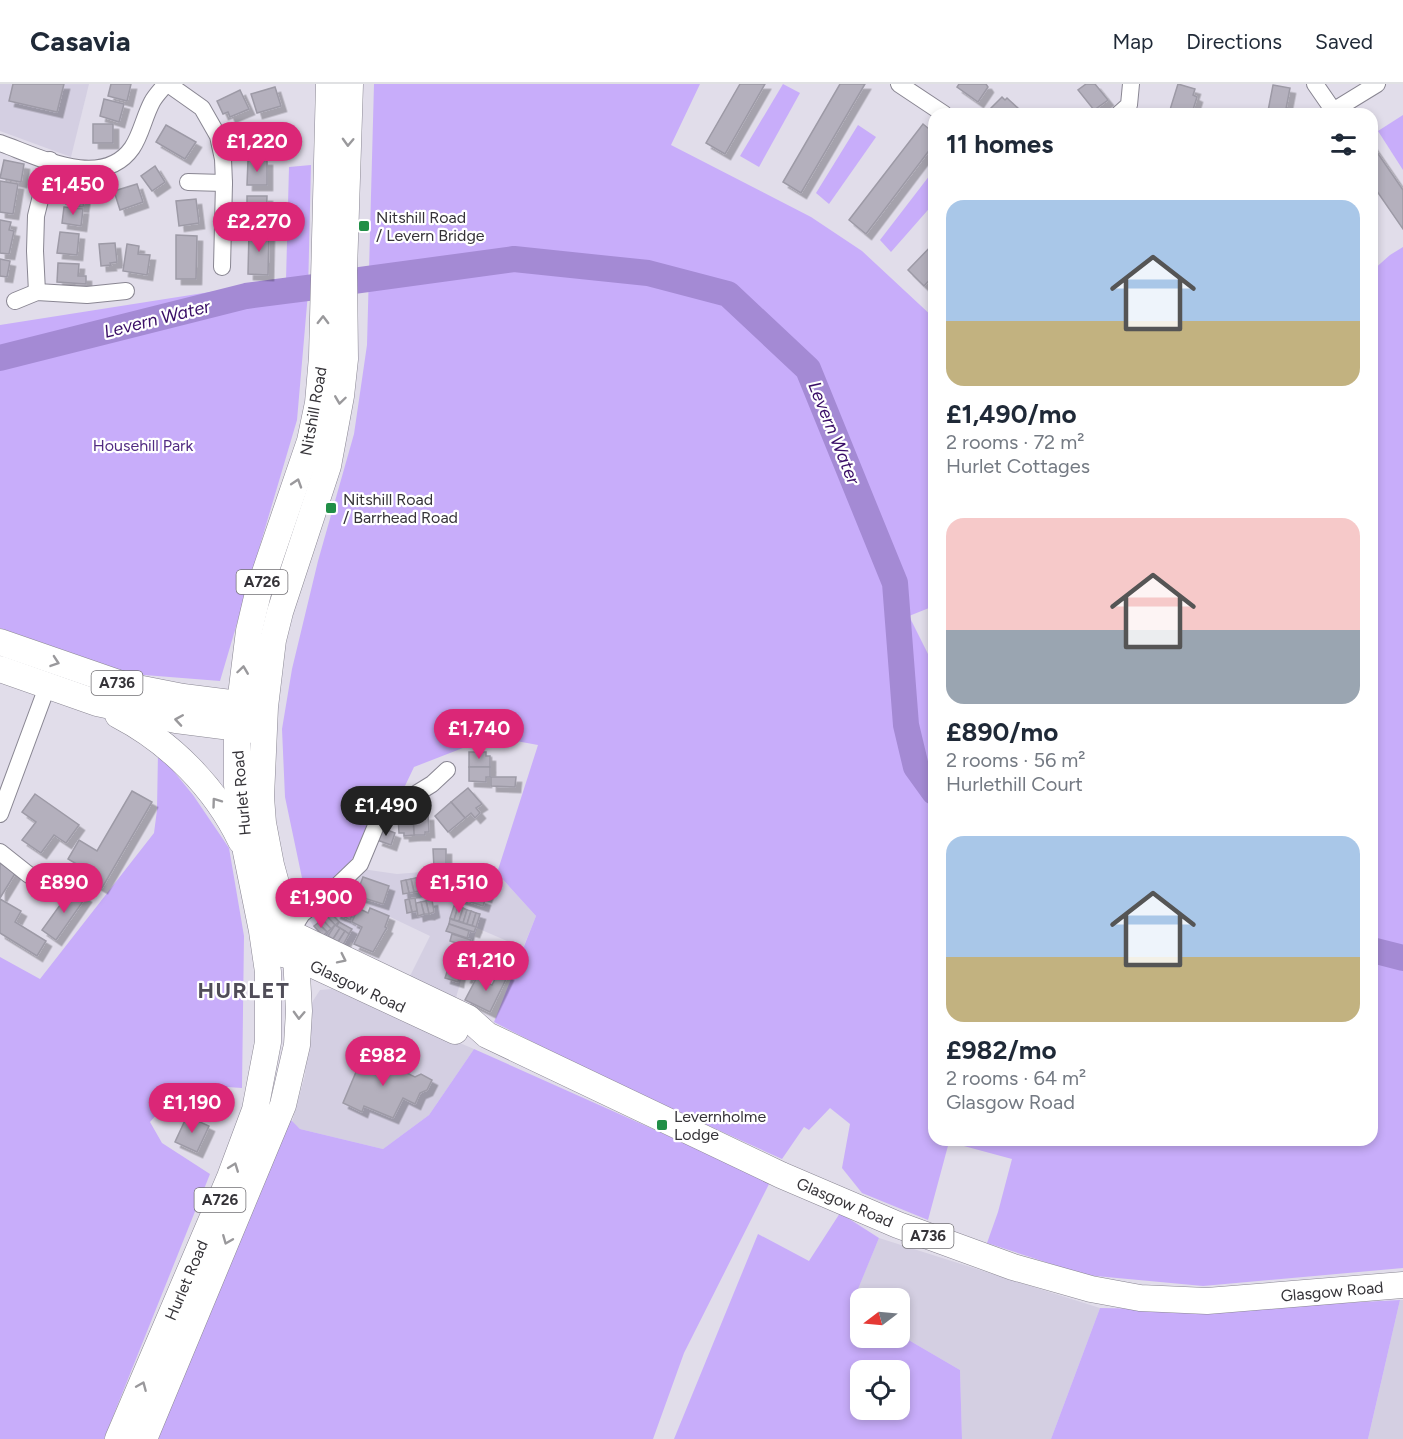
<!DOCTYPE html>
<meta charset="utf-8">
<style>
body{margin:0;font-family:Figtree,sans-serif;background:#f2f2f3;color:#1f2937;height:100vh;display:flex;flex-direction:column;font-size:22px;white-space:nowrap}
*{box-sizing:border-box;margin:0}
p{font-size:20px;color:#747a83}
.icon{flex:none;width:33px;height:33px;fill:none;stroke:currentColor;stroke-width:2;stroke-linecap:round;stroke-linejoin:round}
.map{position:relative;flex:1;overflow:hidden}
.side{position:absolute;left:928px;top:24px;width:450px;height:1038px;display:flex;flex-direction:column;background:#fff;border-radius:18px;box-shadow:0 3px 9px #0003}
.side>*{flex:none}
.needle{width:39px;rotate:254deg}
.fabs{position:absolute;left:850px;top:1204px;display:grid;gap:12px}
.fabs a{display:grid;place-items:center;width:60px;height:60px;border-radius:12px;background:#fff;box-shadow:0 3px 9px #0003;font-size:30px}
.price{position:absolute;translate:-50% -51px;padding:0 14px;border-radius:21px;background:#db2777;color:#fff;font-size:20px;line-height:39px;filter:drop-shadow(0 2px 3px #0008)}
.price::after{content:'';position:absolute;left:50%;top:36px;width:18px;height:14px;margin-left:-9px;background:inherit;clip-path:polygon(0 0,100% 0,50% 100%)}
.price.current{background:#222;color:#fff}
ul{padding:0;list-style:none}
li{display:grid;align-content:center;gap:12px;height:318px;padding:0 18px}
li span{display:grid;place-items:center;height:186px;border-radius:18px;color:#555}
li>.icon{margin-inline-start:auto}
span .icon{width:108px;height:108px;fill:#fffc;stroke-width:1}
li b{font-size:26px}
h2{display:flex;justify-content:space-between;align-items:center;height:72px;padding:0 18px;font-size:26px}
header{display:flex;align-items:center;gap:36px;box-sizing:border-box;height:84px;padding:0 30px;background:#fff;border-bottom:2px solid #e0e1e3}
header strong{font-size:28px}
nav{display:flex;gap:33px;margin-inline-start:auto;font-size:21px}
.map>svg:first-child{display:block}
</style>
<header>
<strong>Casavia</strong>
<nav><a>Map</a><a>Directions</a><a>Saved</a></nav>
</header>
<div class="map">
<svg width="1403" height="1355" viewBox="0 0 1403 1355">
<defs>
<filter id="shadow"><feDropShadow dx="5.5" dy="5.5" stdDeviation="0" flood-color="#0004"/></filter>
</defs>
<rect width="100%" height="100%" fill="#e1ddea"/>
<!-- built -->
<g fill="#d4cfe2">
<path d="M0 0H89L71 73 0 47Z"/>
<path d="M362 785 397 790 447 786 497 789 536 832 523 864 477 844 454 920 407 898 430 852 363 820 358 824 352 838 362 843 354 860 351 858 346 867 316 847 307 831Z"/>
<path d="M332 905 474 965 429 1031 383 1065 300 1045 292 1038 305 991 309 923 320 906Z"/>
<path d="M879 1154 1100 1224 1051 1355H962L960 1286 900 1251V1215H861V1229L850 1223Z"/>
<path d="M1400 1216H1403V1355H1368Z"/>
</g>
<!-- green -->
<g fill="#c8adfa" fill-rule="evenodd">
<path d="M374 0H700L671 61 811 133 862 167 934 234V522L909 532 934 582V1056H1372V187L1390 171 1403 163V1184L1203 1202 1085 1191 987 1159 998 1128 1012 1075 949 1058 928 1136 862 1109 842 1084 850 1040 830 1024 809 1046 804 1043 782 1075 605 995 494 938 536 832 497 789 538 661 462 647 468 662 414 683 404 704 375 717 357 768 339 794 306 813 285 713 282 645 292 585 318 477 354 350 367 261Z"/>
<path d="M783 0 800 9 759 83 740 72Z"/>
<path d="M1403 31V86L1378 47Z"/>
<path d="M858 41 876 53 829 120 816 109Z"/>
<path d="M311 81 308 209 297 336 220 597 132 590 0 544V241L286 196 289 83Z"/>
<path d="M930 91 934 95V119L891 168 880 156Z"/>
<path d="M158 668 193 711 229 764 244 852 242 1004 183 1000 150 1038 162 1059 210 1090 104 1355H0V873L40 895 154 749 157 726Z"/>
<path d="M474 965 758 1092 771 1096 684 1269 653 1355H151L288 1033 300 1045 383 1065 429 1031Z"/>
<path d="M840 1129 879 1154 851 1222 861 1229V1254H900V1251L960 1286 962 1355H674L758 1150 809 1177ZM861 1287H900V1326H861Z"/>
<path d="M1400 1216 1368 1355H1051L1100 1224 1208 1226Z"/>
</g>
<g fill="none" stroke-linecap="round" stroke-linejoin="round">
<!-- river -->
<g stroke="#a48ad4" stroke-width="26">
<path d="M353 197 514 175 648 189 728 210 808 285 895 499 906 641 916 683 934 708"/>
<path d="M0 274 246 212 315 203"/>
<path d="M1372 866 1403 874"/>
</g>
</g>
<!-- building -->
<g fill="#b4b0bd" stroke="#9d9aa6" stroke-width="1.5" filter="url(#shadow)">
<path d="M13 0H64L57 28 9 17Z"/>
<path d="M111 0H131L127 17 108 12Z"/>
<path d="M740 0H765L725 70 706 59Z"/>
<path d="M840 0H865L801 109 783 98Z"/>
<path d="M959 0H986L988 3 978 18 957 3Z"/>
<path d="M1086 0H1095L1108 16 1094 26 1078 6Z"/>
<path d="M1178 0 1195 5 1193 11 1197 13 1192 29H1169Z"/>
<path d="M1273 1 1290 4 1285 30 1268 27Z"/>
<path d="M275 3 281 22 257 29 251 10Z"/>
<path d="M240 6 249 25 230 33 228 28 223 30 217 17Z"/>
<path d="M1002 13 1005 16 1007 14 1020 26 1018 28 1020 30H995L990 25Z"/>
<path d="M104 15 124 20 119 38 100 32Z"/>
<rect x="93" y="40" width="20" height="19"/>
<path d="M923 40 934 49V60L866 150 849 136Z"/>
<path d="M166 41 196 58 185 75 156 58Z"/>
<rect x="251" y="52" width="18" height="16"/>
<path d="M1372 61 1403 106V145L1372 100Z"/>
<path d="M4 76 24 80 21 98 0 94Z"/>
<path d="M248 76H267V101H247Z"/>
<path d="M155 82 165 98 152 107 141 92Z"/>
<path d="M0 97 18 100 13 130 0 128Z"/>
<path d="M137 100 143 118 120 126 114 107Z"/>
<path d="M70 101 86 104 83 123 66 120Z"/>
<path d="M247 112H267L266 137H247Z"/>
<path d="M196 115 199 139 179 142 176 117Z"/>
<path d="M64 123 83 125 81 142 62 139Z"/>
<path d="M0 136 11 138 9 146 14 147 9 170 0 169Z"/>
<path d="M249 147H269L268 191 248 190Z"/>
<path d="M60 148 79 150 77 171 57 169Z"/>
<path d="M176 151 197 152 196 195H176Z"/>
<path d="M115 159 117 178 110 179 111 181 101 182 99 160Z"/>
<path d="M934 159V191L924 202 908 186Z"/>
<path d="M127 160 139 162 138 170 150 171 147 191 123 187Z"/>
<path d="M0 175 10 177 7 193 0 192Z"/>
<path d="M58 179 79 180 78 192H86V200L57 198Z"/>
<path d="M469 668H486V672H490V683H469Z"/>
<path d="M469 683H490V693H486V698L469 697Z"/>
<path d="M491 693H516L515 703 491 702Z"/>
<path d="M468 704 482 720 476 724 480 729 475 734 471 729 465 734 451 718Z"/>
<path d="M132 707 152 718 102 804 83 793 87 786 68 775 79 756 97 767Z"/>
<path d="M35 710 79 741 66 759 54 751 41 769 22 756 36 738 22 728Z"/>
<path d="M451 718 465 734 448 748 435 732Z"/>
<path d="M428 731 429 748H425V751H414L413 732Z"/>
<path d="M413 732 414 751 404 752V749H399L398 733Z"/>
<path d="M382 744 395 749 391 761 377 756Z"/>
<path d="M433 765H446V784H434Z"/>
<path d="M0 779 16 788 0 814Z"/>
<path d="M444 789 446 801 440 802 438 790Z"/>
<path d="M437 790 440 802 435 803 432 791Z"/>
<path d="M432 791 435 803 429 804 427 792Z"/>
<path d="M427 792 429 804 424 806 422 793Z"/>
<path d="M363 793 389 802 383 820 354 811 357 800 360 801Z"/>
<path d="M422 793 424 806 419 807 416 794Z"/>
<path d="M416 794 419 807 414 808 411 795Z"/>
<path d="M411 795 414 808 409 809 406 796Z"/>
<path d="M464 795 489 802 487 807 463 800Z"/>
<path d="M406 796 409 809 403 810 401 797Z"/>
<path d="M462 799 488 807 486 813 461 805Z"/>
<path d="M73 803 86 813 56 856 42 846Z"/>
<path d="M459 808 485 816 483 822 458 814Z"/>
<path d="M415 814 417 827 412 828 409 815Z"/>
<path d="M0 815 21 827 15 838 46 857 37 872 0 849Z"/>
<path d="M409 815 412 828 407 829 405 816Z"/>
<path d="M432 816 434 828 429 830 426 817Z"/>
<path d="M341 817 346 820 340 831 335 829Z"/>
<path d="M426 817 429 830H424L421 818Z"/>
<path d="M421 818 424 830 418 832 416 819Z"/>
<path d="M346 820 350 822 345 833 340 831Z"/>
<path d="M350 822 355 824 350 836 345 833Z"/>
<path d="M454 822 458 823 454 836 450 834Z"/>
<path d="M458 823 463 824 459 837 454 836Z"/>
<path d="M358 824 368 829 370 824 389 832 385 843 387 844 385 847 373 868 354 860 362 843 352 838Z"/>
<path d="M463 824 467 826 463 839 459 837Z"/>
<path d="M467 826 471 827 467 840 463 839Z"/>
<path d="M471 827 476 829 472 842 467 840Z"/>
<path d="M330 828 339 838 335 841 326 831Z"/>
<path d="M476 829 480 830 476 843 472 842Z"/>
<path d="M326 831 335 841 331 845 322 835Z"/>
<path d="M322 835 331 845 327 848 318 839Z"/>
<path d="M450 835 476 843 474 848 449 840Z"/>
<path d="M339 838 352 845 349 850 337 842Z"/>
<path d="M318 839 327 848 323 852 314 842Z"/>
<path d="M449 840 469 847 467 854 446 847Z"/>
<path d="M335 841 340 844 333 855 328 852Z"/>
<path d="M340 844 345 847 338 858 333 855Z"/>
<path d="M345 847 349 850 343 861 338 858Z"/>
<path d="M452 850 471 856 469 863 450 857Z"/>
<path d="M455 862 468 866 466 871 454 867Z"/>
<path d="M454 867 466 871 464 877 452 873Z"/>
<path d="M452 873 464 877 463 882 450 878Z"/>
<path d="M450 878 463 882 461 887 449 883Z"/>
<path d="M471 878 478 881 472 896 465 893Z"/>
<path d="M449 883 461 887 459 892 447 888Z"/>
<path d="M499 887 508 891 490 928 465 916 477 893 492 901Z"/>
<path d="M447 888 459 892 458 898 445 894Z"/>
<path d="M364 969 392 983 395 978 404 983 402 987 415 993 421 990 432 996 427 1006 420 1009 415 1020 403 1014 393 1034 364 1022 362 1028 343 1019Z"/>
<path d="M187 1032 209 1042 197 1068 175 1058Z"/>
</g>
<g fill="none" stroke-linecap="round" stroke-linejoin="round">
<defs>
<g id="street">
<path d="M168 0 202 24 218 52 223 75 224 99 222 183"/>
<path d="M899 0 944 30"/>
<path d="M1315 0 1333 26"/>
<path d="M1119 30 1129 21 1131 0"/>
<path d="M1328 30 1377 0"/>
<path d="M0 59C37 72 102 107 132 64 141 51 144 33 152 18 155 12 161 6 166 0"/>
<path d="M188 98 224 99"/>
<path d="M37 208 35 167 36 132 50 76"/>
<path d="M15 217 37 208 87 211 126 207"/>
<path d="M0 730 47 603"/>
<path d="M0 768 29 791"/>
<path d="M290 849 302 830 336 803 360 780 380 732 432 700 447 686"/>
</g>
<g id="primary">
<path d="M0 558 127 602 183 613 255 622"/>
<path d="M0 585 97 619 176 636 254 646"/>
<path d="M118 631C170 658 215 703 241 757"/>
<path d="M280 848 290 849 468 934 487 951 781 1091 898 1141 1013 1183 1091 1205 1140 1214 1207 1217 1403 1201"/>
<path d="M283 870 296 873 455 947"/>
<path d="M118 1355 230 1093 255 1026 268 958V888L262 847 246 768 237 701V644L249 547 258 509 310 357 318 319 322 273 329 0"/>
<path d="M144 1355 283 1021 297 961 299 927 296 873 271 781 263 739 261 713 265 623 273 556 280 528 328 382 341 312 345 275 344 187 350 0"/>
</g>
</defs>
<!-- street casing -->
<use href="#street" stroke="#898692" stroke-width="18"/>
<!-- primary casing -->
<use href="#primary" stroke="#898692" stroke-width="27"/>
<!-- street -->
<use href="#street" stroke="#fff" stroke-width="16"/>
<!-- primary -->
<use href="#primary" stroke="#fff" stroke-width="26"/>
</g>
<!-- one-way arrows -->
<defs><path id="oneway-chevron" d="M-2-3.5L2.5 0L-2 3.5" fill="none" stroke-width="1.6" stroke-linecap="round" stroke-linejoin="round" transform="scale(1.5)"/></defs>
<g stroke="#9a999c">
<use href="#oneway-chevron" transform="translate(348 58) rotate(92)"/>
<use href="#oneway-chevron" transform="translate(323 236) rotate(-89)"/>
<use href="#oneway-chevron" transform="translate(340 316) rotate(98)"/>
<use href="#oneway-chevron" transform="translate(297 399) rotate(-72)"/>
<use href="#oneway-chevron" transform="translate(55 578) rotate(19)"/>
<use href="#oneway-chevron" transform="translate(243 586) rotate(-82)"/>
<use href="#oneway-chevron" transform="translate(179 636) rotate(-171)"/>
<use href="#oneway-chevron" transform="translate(216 718) rotate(-126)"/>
<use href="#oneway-chevron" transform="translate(342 875) rotate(26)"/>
<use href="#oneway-chevron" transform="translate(299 931) rotate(92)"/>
<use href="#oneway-chevron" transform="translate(234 1083) rotate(-69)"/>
<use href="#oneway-chevron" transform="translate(227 1156) rotate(112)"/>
<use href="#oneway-chevron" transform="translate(142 1302) rotate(-67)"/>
</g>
<!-- markers -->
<g fill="#218f47" stroke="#fff" stroke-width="2">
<rect x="358" y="136" width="12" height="12" rx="3"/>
<rect x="325" y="418" width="12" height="12" rx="3"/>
<rect x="656" y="1035" width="12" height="12" rx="3"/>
</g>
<g text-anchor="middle" stroke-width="4.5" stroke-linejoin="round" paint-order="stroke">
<!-- shield labels -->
<g fill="#fff" stroke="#727074" stroke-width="1.5">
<rect x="236.5" y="486" width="51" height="24" rx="4.5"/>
<rect x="91.5" y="587" width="51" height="24" rx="4.5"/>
<rect x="194.5" y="1104" width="51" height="24" rx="4.5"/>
<rect x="902.5" y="1140" width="51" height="24" rx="4.5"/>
</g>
<g font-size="15" font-weight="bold" fill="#353338">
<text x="262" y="503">A726</text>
<text x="117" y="604">A736</text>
<text x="220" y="1121">A726</text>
<text x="928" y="1157">A736</text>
</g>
<!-- poi labels -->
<g font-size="16" fill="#353338" stroke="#fff" text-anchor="start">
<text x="376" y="139">Nitshill Road<tspan x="376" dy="18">/ Levern Bridge</tspan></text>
<text x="343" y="421">Nitshill Road<tspan x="343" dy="18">/ Barrhead Road</tspan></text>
<text x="674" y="1038">Levernholme<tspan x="674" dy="18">Lodge</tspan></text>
</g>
<!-- street labels -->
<g font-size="16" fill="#353338" stroke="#fff">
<text transform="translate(313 327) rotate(-80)" y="6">Nitshill Road</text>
<text transform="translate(241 709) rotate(-95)" y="6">Hurlet Road</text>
<text transform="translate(358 902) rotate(25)" y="6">Glasgow Road</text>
<text transform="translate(845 1118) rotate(23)" y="6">Glasgow Road</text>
<text transform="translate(186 1196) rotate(-67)" y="6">Hurlet Road</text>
<text transform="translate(1332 1207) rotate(-5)" y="6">Glasgow Road</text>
</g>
<!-- park labels -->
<g font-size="16" fill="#522c83" stroke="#fff">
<text x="143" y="367">Househill Park</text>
</g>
<!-- water labels -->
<g font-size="18" font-style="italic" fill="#3a0e67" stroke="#fff">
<text transform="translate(157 235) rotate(-14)" y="6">Levern Water</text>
<text transform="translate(834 349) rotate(68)" y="6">Levern Water</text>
</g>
<!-- district labels -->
<g font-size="22" font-weight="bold" letter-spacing="1.5" fill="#504d58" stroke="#fff">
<text x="244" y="914">HURLET</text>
</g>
</g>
</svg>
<div class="fabs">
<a><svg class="needle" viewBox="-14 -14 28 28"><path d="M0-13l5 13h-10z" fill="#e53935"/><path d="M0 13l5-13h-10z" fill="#747a83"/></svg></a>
<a><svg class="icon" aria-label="locate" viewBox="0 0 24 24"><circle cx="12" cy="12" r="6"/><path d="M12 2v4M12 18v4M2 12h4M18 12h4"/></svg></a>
</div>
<b class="price" style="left:257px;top:89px">£1,220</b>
<b class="price" style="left:73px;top:132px">£1,450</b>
<b class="price" style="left:259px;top:169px">£2,270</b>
<b class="price" style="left:479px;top:676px">£1,740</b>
<b class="price current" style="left:386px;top:753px">£1,490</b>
<b class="price" style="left:64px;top:830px">£890</b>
<b class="price" style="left:459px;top:830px">£1,510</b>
<b class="price" style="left:321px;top:845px">£1,900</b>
<b class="price" style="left:486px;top:908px">£1,210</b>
<b class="price" style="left:383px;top:1003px">£982</b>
<b class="price" style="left:192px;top:1050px">£1,190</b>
<section class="side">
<h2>11 homes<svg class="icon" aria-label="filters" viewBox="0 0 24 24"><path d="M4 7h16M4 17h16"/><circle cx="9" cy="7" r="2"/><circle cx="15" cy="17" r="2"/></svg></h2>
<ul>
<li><span style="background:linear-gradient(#a9c7e8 65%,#c2b280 0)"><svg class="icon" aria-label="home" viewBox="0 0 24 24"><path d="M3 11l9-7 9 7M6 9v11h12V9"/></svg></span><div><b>£1,490/mo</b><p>2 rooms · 72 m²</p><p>Hurlet Cottages</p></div></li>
<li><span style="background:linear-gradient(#f6c9c9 60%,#9aa5b1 0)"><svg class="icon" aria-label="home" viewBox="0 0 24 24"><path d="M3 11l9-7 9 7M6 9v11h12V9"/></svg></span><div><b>£890/mo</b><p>2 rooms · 56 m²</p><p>Hurlethill Court</p></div></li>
<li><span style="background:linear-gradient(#a9c7e8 65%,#c2b280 0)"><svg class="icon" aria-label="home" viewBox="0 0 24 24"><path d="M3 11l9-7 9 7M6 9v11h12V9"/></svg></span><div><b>£982/mo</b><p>2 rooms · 64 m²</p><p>Glasgow Road</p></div></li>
</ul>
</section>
</div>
